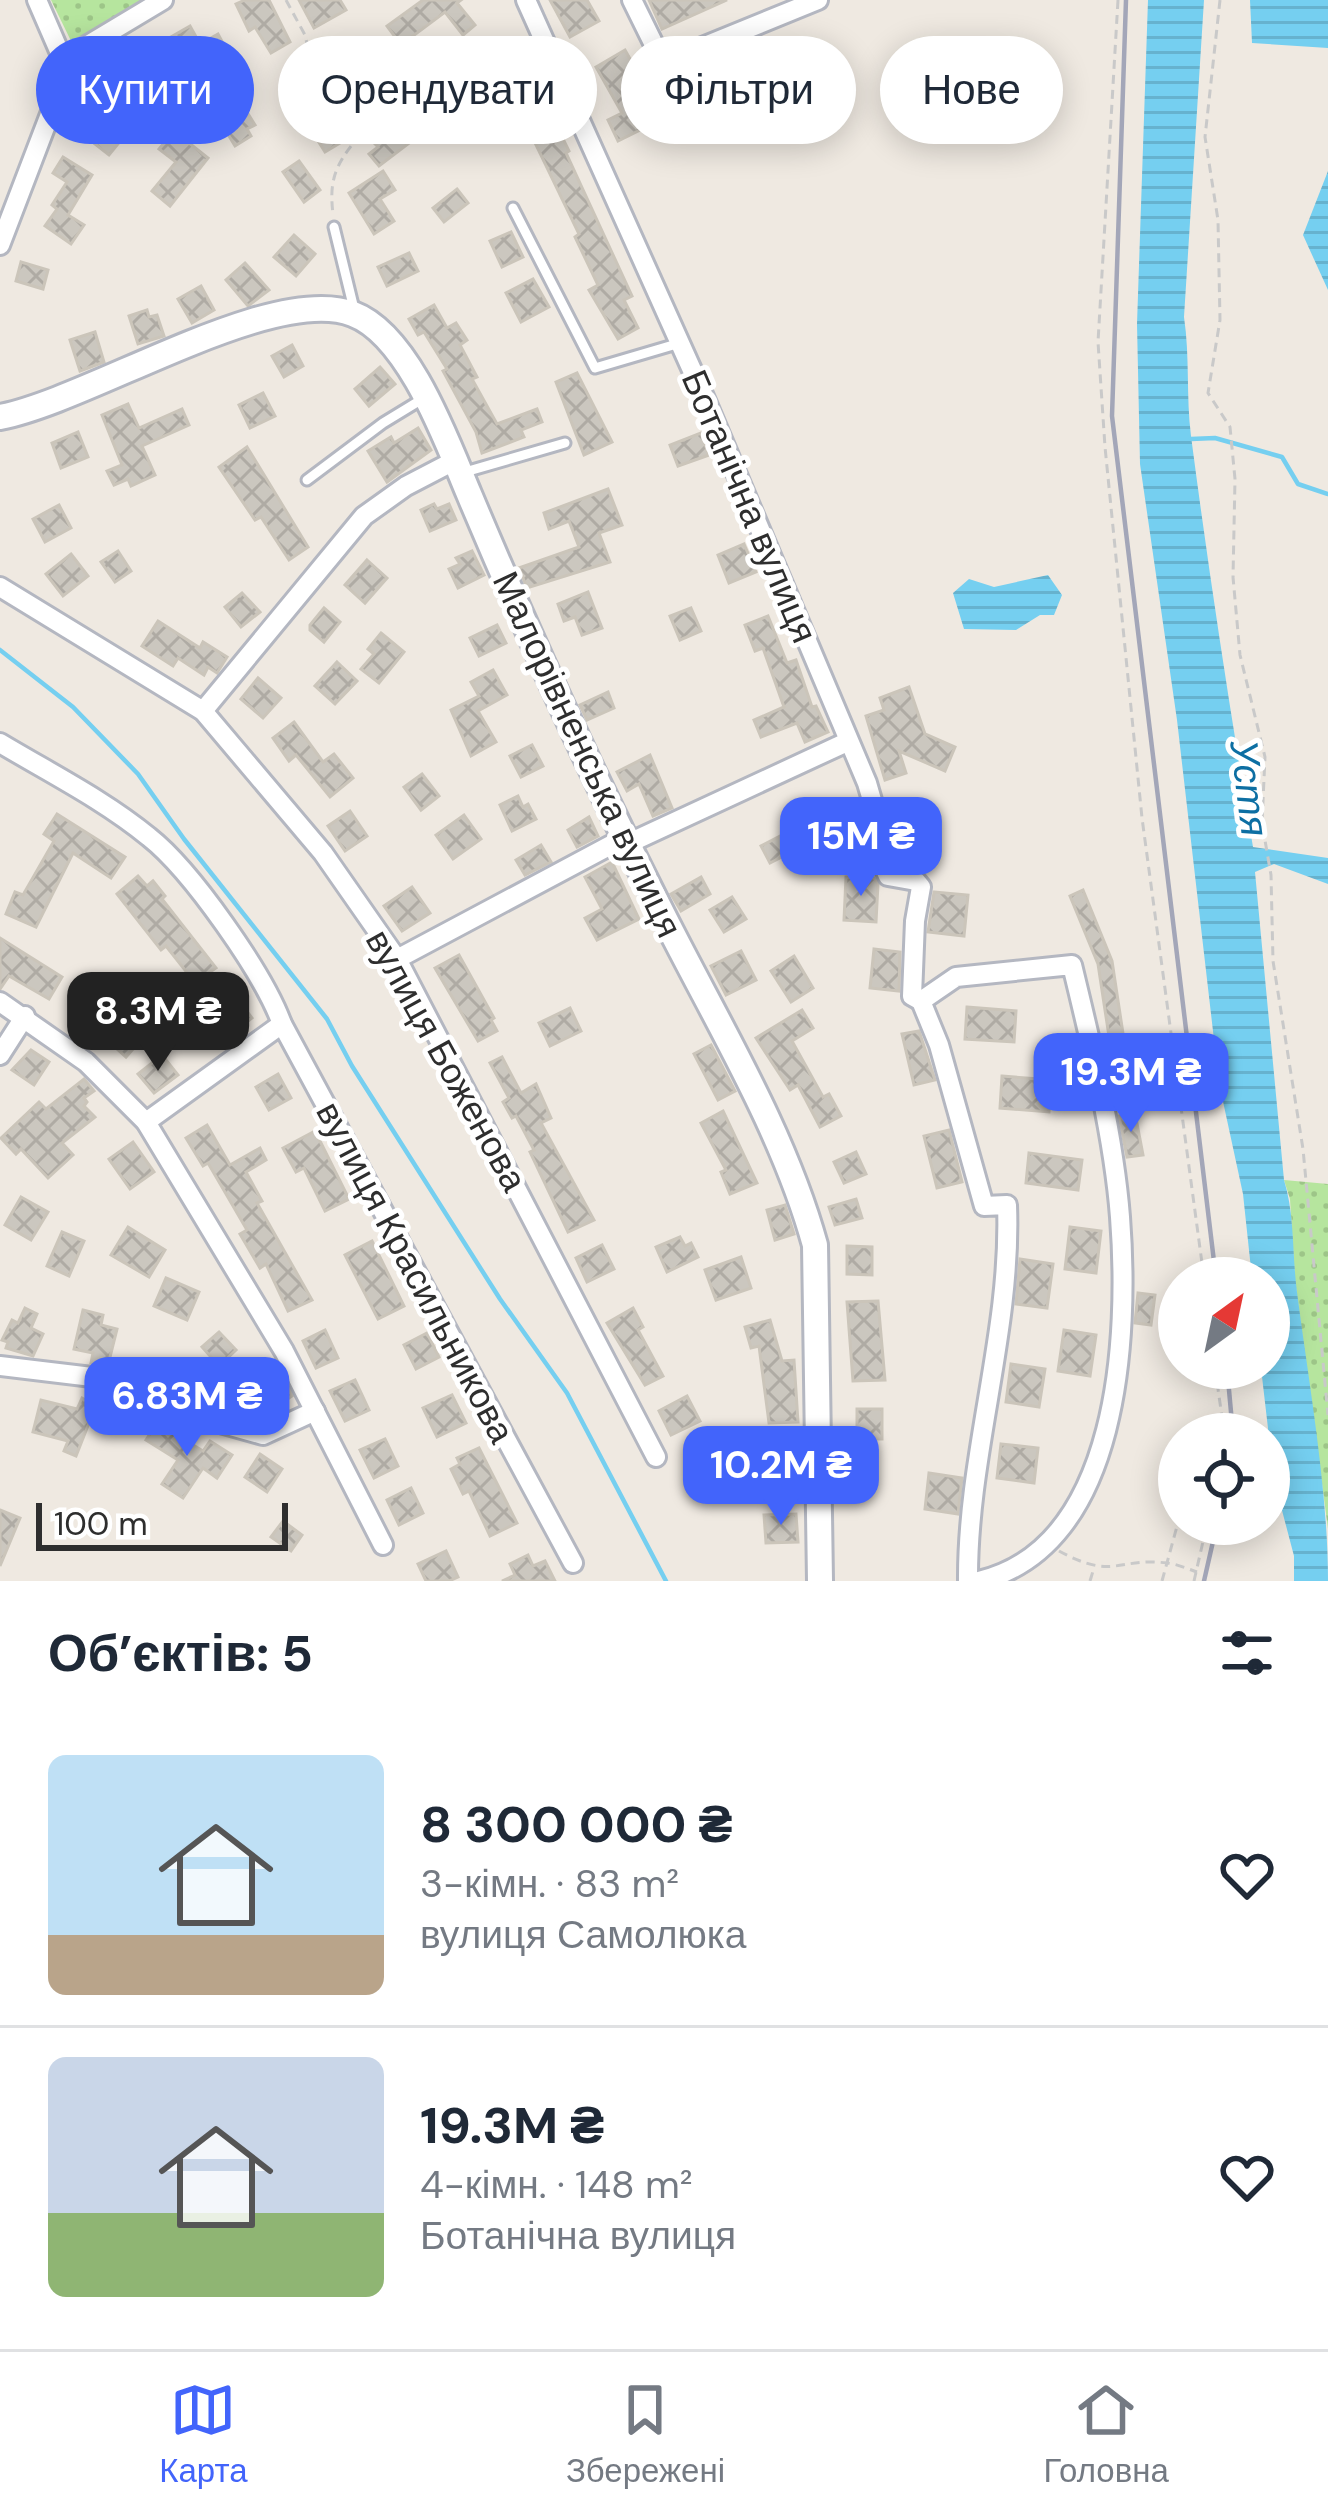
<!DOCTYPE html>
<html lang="uk">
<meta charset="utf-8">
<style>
body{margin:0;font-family:"DM Sans",sans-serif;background:#f2f2f3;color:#1f2937;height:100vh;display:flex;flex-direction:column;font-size:45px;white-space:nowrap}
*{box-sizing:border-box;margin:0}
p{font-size:39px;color:#747a83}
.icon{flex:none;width:66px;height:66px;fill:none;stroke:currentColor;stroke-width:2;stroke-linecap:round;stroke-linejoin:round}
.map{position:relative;height:1581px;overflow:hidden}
.sheet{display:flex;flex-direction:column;background:#fff;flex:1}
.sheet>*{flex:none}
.guide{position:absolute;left:36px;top:36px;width:1257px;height:108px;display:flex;gap:24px}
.needle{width:78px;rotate:33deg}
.tools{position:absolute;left:1158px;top:1257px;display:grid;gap:24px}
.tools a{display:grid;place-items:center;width:132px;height:132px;border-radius:50%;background:#fff;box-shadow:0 6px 30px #0003;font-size:60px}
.scale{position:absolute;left:36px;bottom:30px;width:252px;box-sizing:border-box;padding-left:12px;border:6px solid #2e2e2e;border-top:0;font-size:33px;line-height:42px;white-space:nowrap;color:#2e2e2e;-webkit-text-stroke:9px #fff;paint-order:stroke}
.price{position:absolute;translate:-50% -102px;padding:0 27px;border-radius:24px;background:#4264fb;color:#fff;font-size:39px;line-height:78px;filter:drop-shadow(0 3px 6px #0008)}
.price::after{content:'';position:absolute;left:50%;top:72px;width:36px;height:27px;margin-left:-18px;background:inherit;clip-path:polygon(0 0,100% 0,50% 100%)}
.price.on{background:#222;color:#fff}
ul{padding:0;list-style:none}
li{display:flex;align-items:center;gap:36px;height:300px;padding:0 48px}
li+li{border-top:3px solid #e0e1e3}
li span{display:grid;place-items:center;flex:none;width:336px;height:240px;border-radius:18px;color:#555}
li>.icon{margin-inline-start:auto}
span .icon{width:144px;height:144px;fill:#fffc;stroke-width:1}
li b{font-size:51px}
h2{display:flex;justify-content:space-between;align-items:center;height:144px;padding:0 48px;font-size:51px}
.tag{padding:0 42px;border-radius:54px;background:#fff;box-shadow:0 6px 30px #0003;font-size:42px;line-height:108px}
.tag.on{background:#4264fb;color:#fff}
.tabs{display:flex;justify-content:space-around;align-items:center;height:168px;border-top:3px solid #e0e1e3;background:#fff;font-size:33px;color:#747a83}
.tabs a{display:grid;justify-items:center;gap:6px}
.tabs .on{color:#4264fb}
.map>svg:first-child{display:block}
</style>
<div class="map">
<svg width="1328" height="1581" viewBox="0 0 1328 1581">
<defs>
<pattern id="green-dots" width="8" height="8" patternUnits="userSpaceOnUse" patternTransform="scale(3)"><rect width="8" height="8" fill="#b6e59e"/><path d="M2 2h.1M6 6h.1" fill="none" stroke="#9dc588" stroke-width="1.8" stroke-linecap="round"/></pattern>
<pattern id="water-rules" width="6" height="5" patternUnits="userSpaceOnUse" patternTransform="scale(3)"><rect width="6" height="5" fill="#75cff0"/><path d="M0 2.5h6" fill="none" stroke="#66b2ce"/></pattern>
<pattern id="building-cross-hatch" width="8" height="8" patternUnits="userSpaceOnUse" patternTransform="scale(3)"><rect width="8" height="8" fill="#cbc7bf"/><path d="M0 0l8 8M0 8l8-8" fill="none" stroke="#afaba4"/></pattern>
</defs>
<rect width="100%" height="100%" fill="#efe9e1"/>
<!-- green -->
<g fill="url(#green-dots)">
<path d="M51 0H144L72 43Z"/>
<path d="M1284 1180 1328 1184V1529L1295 1280 1290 1199Z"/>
</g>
<!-- water -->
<g fill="url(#water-rules)">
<path d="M1148 0H1204L1184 317C1190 357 1186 396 1191 436 1209 574 1230 711 1253 847L1328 858V884L1274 864 1255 872 1284 1180C1295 1215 1292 1255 1297 1292 1309 1385 1328 1489 1328 1581H1294V1556L1274 1480 1261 1368H1269V1278H1252L1243 1194 1219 1083 1177 720 1140 464 1137 324Z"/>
<path d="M1250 0H1328V48L1252 43Z"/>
<path d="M1328 171V290L1303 235Z"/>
<path d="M1048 575 1062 595 1054 615H1040L1016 630 964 629 953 593 969 579 994 587Z"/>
</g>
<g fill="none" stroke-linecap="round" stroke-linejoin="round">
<!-- stream -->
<g stroke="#75cff0" stroke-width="4.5">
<path d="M1191 439 1215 438 1282 457 1298 484 1328 494"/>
<path d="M0 650 73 707 138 774 184 839 327 1019 352 1066 500 1299 567 1393 666 1581"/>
</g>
</g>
<!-- building -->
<g fill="url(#building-cross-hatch)" stroke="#cbc5ba" stroke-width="3">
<path d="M245 0H269L290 42 271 53 255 27 249 31 236 4Z"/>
<path d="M299 0H340L346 10 314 28Z"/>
<path d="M423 0H461L457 3 475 25 463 35 445 12 401 45 387 26Z"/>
<path d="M550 0H587L599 21 570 37Z"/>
<path d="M649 0H727L662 29Z"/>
<path d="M190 26 200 44 218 34 225 47 216 52 219 57 186 70 169 38Z"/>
<path d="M517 46 569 151 566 153 632 296 624 300 638 328 618 339 589 290 598 285 575 237 579 234 526 124 491 142 479 118 511 103 490 63Z"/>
<path d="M625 50 643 82 631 89 650 125 618 141 608 120 622 113 596 67Z"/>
<path d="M155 59 173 77 167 80 187 101 176 112 160 96 143 105 124 82Z"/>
<path d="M350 61 363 75 356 81 397 123 417 110 429 128 379 166 369 154 378 147 338 106 352 98 333 64 336 62 343 68Z"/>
<path d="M321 111 340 143 325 152 305 120Z"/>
<path d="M247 112 255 125 247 129 251 136 235 146 223 126Z"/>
<path d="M94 117 100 122 104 117 126 134 109 155 81 133Z"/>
<path d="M174 131 208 158 170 206 152 191 176 162 159 149Z"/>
<path d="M63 157 92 175 68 215 84 225 71 244 45 226 57 209 52 205 67 182 53 173Z"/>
<path d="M299 161 320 190 304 202 283 172Z"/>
<path d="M383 171 395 190 380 199 394 221 374 234 349 193Z"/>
<path d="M457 189 468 203 444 222 433 208Z"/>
<path d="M511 232 523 257 502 267 490 241Z"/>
<path d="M294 235 315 254 296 276 274 257Z"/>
<path d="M409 253 418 271 387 286 378 267Z"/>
<path d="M21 262 48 270 43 289 16 281Z"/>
<path d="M245 263 269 290 248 306 226 280Z"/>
<path d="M533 279 549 307 521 322 506 293Z"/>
<path d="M201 286 214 310 192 323 178 299Z"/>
<path d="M434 305 447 328 456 323 467 340 460 345 477 377 472 379 497 424 537 409 542 422 521 430 524 437 482 453 476 432 443 371 447 369 424 332 418 335 409 319Z"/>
<path d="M147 310 149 317 157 315 164 336 138 344 129 316Z"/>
<path d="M95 332 104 362 80 371 70 340Z"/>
<path d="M292 345 303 366 284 377 272 356Z"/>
<path d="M380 367 395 384 369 406 355 389Z"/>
<path d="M577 373 612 442 584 455 556 382Z"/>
<path d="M263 393 275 416 250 428 239 405Z"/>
<path d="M128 404 139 428 182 409 189 425 142 446 155 475 131 486 128 479 114 485 107 471 122 465 102 415Z"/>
<path d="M418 428 431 450 387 482 368 451 391 437 394 443Z"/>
<path d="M78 432 88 457 61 468 52 443Z"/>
<path d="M701 433 709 455 678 466 670 445Z"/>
<path d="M247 447 308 547 289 560 261 517 255 520 219 467Z"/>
<path d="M608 489 622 525 599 533 610 562 527 588 519 568 579 547 569 521 549 529 544 513Z"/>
<path d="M434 504 437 509 449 504 456 520 430 531 421 510Z"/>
<path d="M59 505 71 528 45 542 33 519Z"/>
<path d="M744 544 756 572 729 583 718 555Z"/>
<path d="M118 551 131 571 115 582 101 562Z"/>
<path d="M472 551 484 575 458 588 449 569 460 564 456 558Z"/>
<path d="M71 554 88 576 63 596 46 574Z"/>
<path d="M367 560 387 578 365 603 345 585Z"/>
<path d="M588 592 602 628 582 635 575 617 564 621 558 604Z"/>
<path d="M242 593 260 612 241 627 225 607Z"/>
<path d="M324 608 340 622 324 642 310 630V625Z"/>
<path d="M691 608 701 631 680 640 670 616Z"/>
<path d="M768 616 787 663 796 660 812 707 816 706 828 732 805 742 797 723 761 737 754 720 784 707 763 648 755 651 745 625Z"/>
<path d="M158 621 200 648 203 642 227 657 217 673 208 667 204 675 178 658 173 666 142 646Z"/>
<path d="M497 625 506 643 479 656 470 638Z"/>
<path d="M381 633 404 652 379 683 361 669 374 654 368 649Z"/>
<path d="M337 662 357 681 335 704 315 686Z"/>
<path d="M493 670 507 695 478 711 496 742 471 756 451 710 479 696 471 682Z"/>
<path d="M258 678 281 698 263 718 241 699Z"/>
<path d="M909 687 925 734 955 747 945 771 899 751 906 773 885 780 866 716 884 710 880 698Z"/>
<path d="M608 692 614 708 587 720 580 705Z"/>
<path d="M294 722 323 762 334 754 353 778 330 797 296 755 289 761 273 738Z"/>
<path d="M532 745 543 766 521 777 510 756Z"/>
<path d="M650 755 672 808 653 816 639 784 627 791 617 772Z"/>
<path d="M422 774 439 796 421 810 404 787Z"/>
<path d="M518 796 523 807 528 804 536 819 512 831 500 805Z"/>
<path d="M350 811 367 836 345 851 328 826Z"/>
<path d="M57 814 125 857 111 878 73 853 36 927 6 914 15 892 23 895 54 841 44 834Z"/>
<path d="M464 815 481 839 453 859 436 835Z"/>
<path d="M589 817 598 836 577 847 568 830Z"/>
<path d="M809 821 818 838 770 863 761 846Z"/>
<path d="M905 822 938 824 936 863 903 860Z"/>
<path d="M541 845 551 862 525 875 516 860Z"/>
<path d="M612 862 639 919 597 940 585 918 602 909 585 877Z"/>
<path d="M138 876 147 886 153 881 165 896 162 899 216 968 207 974 228 1002 236 997 252 1018 234 1032 166 946 161 950 117 894Z"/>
<path d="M701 877 710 894 681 911 671 894Z"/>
<path d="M846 877 874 878 878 884 876 922 844 920Z"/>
<path d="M412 887 430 913 402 931 384 906Z"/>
<path d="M1083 890 1112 961 1129 1073 1115 1076 1098 964 1070 896Z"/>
<path d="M934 892 968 895 964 936 928 932Z"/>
<path d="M732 897 746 919 724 932 710 910Z"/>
<path d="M0 938 62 977 49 999 9 976 0 989Z"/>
<path d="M874 949 900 952 899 991 870 988Z"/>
<path d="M741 951 756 980 726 995 711 966Z"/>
<path d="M459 955 494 1018 491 1020 497 1031 478 1041 435 968Z"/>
<path d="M794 956 813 988 791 1002 771 971Z"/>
<path d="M86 991 141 1040 126 1057 71 1007Z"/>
<path d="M967 1007 1016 1011 1014 1042 965 1039Z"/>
<path d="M570 1008 581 1031 550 1046 539 1023Z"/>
<path d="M802 1010 813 1028 792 1041 823 1097 829 1094 841 1116 820 1127 798 1085 790 1090 756 1038Z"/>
<path d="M919 1031 935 1080 914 1085 902 1034Z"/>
<path d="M711 1045 735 1091 718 1100 694 1054Z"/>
<path d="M31 1050 49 1062 34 1085 12 1070Z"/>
<path d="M162 1055 178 1075 154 1093 138 1074Z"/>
<path d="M502 1057 521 1093 536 1084 551 1118 541 1123 594 1220 568 1232 530 1152 534 1150 516 1116 512 1118 503 1102 509 1098 490 1063Z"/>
<path d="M278 1074 291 1098 269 1110 256 1087Z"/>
<path d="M1002 1076 1051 1080 1049 1112 1000 1108Z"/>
<path d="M84 1079 94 1091 84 1098 87 1102 84 1106 95 1117 62 1143 73 1155 48 1178 21 1149 16 1154 1 1138 39 1102 46 1109Z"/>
<path d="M723 1111 757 1183 730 1194 721 1172 726 1170 701 1123Z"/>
<path d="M1135 1113 1143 1155 1127 1157 1119 1116Z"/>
<path d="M207 1125 230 1165 260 1148 266 1160 246 1172 262 1201 257 1203 312 1300 288 1311 266 1264 260 1268 240 1234 247 1230 208 1163 203 1166 186 1138Z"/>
<path d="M949 1130 962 1182 937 1188 924 1136Z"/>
<path d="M315 1131 349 1199 325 1211 304 1168 296 1172 283 1148Z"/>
<path d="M133 1142 154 1172 130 1189 109 1159Z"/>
<path d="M856 1152 866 1174 844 1183 834 1162Z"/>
<path d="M1029 1153 1082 1160 1078 1190 1026 1183Z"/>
<path d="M21 1197 48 1212 31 1240 5 1225Z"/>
<path d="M856 1199 862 1218 835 1225 829 1207Z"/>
<path d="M785 1205 794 1234 775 1240 767 1210Z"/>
<path d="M128 1227 165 1250 149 1277 111 1255Z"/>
<path d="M1070 1227 1101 1231 1096 1273 1065 1269Z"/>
<path d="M62 1232 84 1241 69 1276 47 1266Z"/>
<path d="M680 1237 685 1246 691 1243 698 1257 667 1272 656 1247Z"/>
<path d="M372 1241 404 1306 378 1319 345 1255Z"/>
<path d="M602 1245 614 1269 587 1282 576 1258Z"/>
<path d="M847 1246 872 1247V1275L847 1274Z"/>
<path d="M741 1257 751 1288 716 1300 705 1270Z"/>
<path d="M1020 1259 1053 1264 1047 1308 1016 1304Z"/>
<path d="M166 1278 199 1292 187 1320 154 1306Z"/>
<path d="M1138 1293 1155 1295 1151 1325 1135 1323Z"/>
<path d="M878 1301 885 1380 853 1381 847 1302Z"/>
<path d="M25 1308 37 1314 31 1328 43 1334 33 1356 6 1348 8 1342 2 1340 12 1320 18 1323Z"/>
<path d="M633 1308 643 1327 638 1330 663 1376 645 1385 607 1323Z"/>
<path d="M83 1310 103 1315 101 1325 117 1329 108 1365 91 1363 93 1353 74 1349Z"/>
<path d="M770 1320 782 1361 794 1360 798 1422 769 1423 759 1346 751 1348 745 1327Z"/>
<path d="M325 1330 338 1358 316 1368 303 1341Z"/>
<path d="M1064 1330 1096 1335 1090 1376 1058 1371Z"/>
<path d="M219 1332 236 1350 219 1366 202 1347Z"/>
<path d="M427 1333 439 1357 416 1369 404 1345Z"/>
<path d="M1011 1364 1045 1369 1039 1407 1006 1402Z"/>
<path d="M280 1372 292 1396 268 1412 253 1391Z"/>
<path d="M355 1380 369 1410 345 1421 330 1391Z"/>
<path d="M96 1391 122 1398 109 1426 91 1418 76 1456 64 1451 68 1441 33 1432 41 1400 77 1409 82 1398 91 1403Z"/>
<path d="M452 1395 466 1423 437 1437 423 1408Z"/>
<path d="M687 1396 700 1421 671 1435 659 1411Z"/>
<rect x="857" y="1409" width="25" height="30"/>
<path d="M157 1423 203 1451 210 1441 232 1455 217 1478 203 1468 183 1498 162 1484 178 1460 146 1440Z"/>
<path d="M385 1439 398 1466 374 1478 360 1450Z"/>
<path d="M1001 1444 1038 1448 1034 1483 997 1478Z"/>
<path d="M716 1445 727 1466 702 1480 690 1459Z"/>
<path d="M479 1448 517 1523 490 1536 469 1491 463 1494 451 1469 460 1464 457 1458Z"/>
<path d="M260 1454 282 1469 267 1492 245 1477Z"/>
<path d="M929 1473 962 1478 958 1514 925 1509Z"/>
<path d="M411 1488 423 1513 399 1525 387 1500Z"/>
<path d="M0 1510 20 1518 0 1566Z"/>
<path d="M796 1514 798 1542 766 1543 764 1515Z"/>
<path d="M283 1521 302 1535 291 1551 271 1537Z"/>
<path d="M446 1551 458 1577 449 1581H426L418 1564Z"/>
<path d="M528 1555 533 1566 545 1561 555 1581H502L515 1575 510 1564Z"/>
</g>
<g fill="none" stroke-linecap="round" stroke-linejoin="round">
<defs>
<g id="lane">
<path d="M513 208 595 368 680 343"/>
<path d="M334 227 354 309"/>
<path d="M465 472 565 443"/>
<path d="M307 480 383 423 424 398"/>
</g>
<g id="street">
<path d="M37 0 63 60"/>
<path d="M526 0 705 399 867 783 881 831 882 863 888 876 916 881 921 887 915 921 912 996 921 1001 956 977 1072 965C1091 1043 1114 1138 1120 1217 1129 1334 1121 1547 979 1581"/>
<path d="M632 0 663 63 818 0"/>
<path d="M0 245 62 83 63 60 163 0"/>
<path d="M0 587 203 711 323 853 397 959 656 1457"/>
<path d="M203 711 364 516 406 486 454 461"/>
<path d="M0 743C50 773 104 800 149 837 191 870 264 974 282 1024L573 1563"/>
<path d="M627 844 847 742"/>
<path d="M397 959 624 838"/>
<path d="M921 1001 939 1045 984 1206 1007 1205C1012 1332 967 1454 968 1581"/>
<path d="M0 1002 86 1062 146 1122 284 1351 383 1545"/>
<path d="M0 1055 25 1016"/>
<path d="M146 1122 282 1024"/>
<path d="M0 1366 142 1383 213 1421 263 1435 315 1411"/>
</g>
<path id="secondary" d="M0 417C90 400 272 283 353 314 409 335 447 442 469 494 529 637 593 777 663 915 716 1021 783 1129 815 1245L820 1581"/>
</defs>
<!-- lane casing -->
<use href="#lane" stroke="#b4b7c1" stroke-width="15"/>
<!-- street casing -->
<use href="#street" stroke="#b4b7c1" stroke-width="24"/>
<!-- secondary casing -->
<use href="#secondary" stroke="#b4b7c1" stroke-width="30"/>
<!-- path -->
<g stroke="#c9c9c9" stroke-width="3" stroke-dasharray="9 6" stroke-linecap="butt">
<path d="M286 0 305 35 316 81 355 141C335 166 329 181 333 214"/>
<path d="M1118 0 1098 342 1105 447 1142 818 1204 1278"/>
<path d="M1220 0 1205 137 1218 220 1220 320 1208 393 1230 427 1235 479 1233 577 1240 655 1265 757 1262 823 1271 875 1273 961 1303 1149 1328 1415"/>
<path d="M1215 1368 1222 1417 1219 1434"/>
<path d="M1059 1551C1114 1581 1117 1557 1167 1563 1177 1564 1188 1569 1197 1572"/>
<path d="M1090 1581 1094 1568"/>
<path d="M1162 1581 1179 1519"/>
<path d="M1194 1581 1207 1524"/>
</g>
<!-- lane -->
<use href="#lane" stroke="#fff" stroke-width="9"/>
<!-- street -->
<use href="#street" stroke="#fff" stroke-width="18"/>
<!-- secondary -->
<use href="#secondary" stroke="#fff" stroke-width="24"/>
<!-- rail -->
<g stroke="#a3a6b8" stroke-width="4.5">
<path d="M1126 0 1112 416 1216 1278"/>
<path d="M1227 1368 1233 1434"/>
<path d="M1204 1581 1217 1524"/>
</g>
</g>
<g text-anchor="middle" stroke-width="10" stroke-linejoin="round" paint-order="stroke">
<!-- street labels -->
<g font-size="36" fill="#2e2e2e" stroke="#fff">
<text transform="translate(750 506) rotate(67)" y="13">Ботанічна вулиця</text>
<text transform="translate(588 754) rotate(65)" y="13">Малорівненська вулиця</text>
<text transform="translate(447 1060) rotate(61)" y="13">вулиця Боженова</text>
<text transform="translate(416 1272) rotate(62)" y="13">вулиця Красильникова</text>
</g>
<!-- water labels -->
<g font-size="39" font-style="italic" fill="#0d6fa3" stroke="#fff">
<text transform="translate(1250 788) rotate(83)" y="14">Устя</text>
</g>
</g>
</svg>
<div class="tools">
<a><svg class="needle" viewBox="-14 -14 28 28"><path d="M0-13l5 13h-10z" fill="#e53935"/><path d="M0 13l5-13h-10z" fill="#747a83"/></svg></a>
<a><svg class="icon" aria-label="locate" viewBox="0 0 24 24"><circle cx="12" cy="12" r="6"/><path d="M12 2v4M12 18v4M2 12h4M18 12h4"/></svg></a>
</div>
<div class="scale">100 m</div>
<b class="price" style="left:861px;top:899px">15M ₴</b>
<b class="price on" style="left:158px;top:1074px">8.3M ₴</b>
<b class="price" style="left:1131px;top:1135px">19.3M ₴</b>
<b class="price" style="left:187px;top:1459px">6.83M ₴</b>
<b class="price" style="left:781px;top:1528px">10.2M ₴</b>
<div class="guide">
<a class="tag on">Купити</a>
<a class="tag">Орендувати</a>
<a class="tag">Фільтри</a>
<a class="tag">Нове</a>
</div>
</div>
<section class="sheet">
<h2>Об’єктів: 5<svg class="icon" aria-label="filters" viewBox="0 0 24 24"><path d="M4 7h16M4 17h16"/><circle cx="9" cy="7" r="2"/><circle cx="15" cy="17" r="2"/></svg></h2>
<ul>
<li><span style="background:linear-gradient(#bfe0f5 75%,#b9a48a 0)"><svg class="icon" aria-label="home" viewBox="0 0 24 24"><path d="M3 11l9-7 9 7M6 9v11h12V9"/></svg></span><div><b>8 300 000 ₴</b><p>3-кімн. · 83 m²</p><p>вулиця Самолюка</p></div><svg class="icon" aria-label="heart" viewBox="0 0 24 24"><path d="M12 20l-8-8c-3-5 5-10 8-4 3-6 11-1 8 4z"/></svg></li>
<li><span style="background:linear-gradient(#c9d6e8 65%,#8fb573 0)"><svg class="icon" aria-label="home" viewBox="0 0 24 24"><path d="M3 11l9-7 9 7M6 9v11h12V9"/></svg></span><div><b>19.3M ₴</b><p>4-кімн. · 148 m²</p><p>Ботанічна вулиця</p></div><svg class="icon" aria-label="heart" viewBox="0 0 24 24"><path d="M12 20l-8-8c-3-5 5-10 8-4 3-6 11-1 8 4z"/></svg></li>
</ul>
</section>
<nav class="tabs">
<a class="on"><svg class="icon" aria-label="map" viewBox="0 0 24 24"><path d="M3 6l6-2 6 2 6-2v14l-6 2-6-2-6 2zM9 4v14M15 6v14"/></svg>Карта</a>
<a><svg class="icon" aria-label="saved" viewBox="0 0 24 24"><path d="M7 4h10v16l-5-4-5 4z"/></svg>Збережені</a>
<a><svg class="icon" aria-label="home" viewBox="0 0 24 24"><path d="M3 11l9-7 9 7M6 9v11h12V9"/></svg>Головна</a>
</nav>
